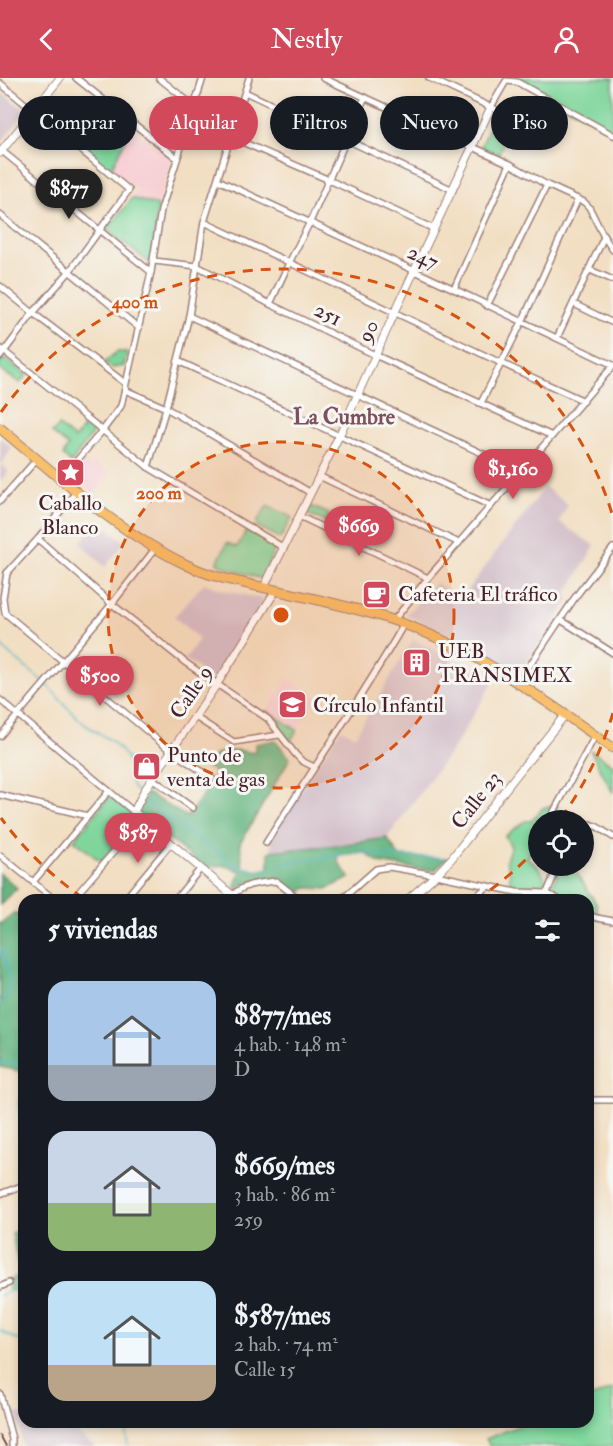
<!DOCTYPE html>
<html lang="es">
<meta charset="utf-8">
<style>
body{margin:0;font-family:"IM FELL Double Pica",serif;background:#242831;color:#f1f3f6;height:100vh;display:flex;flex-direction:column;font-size:22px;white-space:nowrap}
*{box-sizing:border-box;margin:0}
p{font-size:20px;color:#9ea1a6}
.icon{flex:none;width:33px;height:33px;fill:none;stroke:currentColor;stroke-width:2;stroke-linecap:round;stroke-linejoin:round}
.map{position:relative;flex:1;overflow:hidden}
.panel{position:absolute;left:18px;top:816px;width:576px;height:534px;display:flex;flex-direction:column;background:#171b24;border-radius:18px;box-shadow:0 3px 9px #0003}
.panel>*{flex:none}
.guide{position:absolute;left:18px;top:18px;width:578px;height:54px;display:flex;gap:12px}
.buttons{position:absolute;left:528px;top:732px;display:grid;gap:12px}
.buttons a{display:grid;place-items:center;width:66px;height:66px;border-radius:50%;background:#171b24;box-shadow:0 3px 9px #0003;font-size:30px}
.price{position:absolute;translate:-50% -51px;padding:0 14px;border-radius:21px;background:#d1495b;color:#fff;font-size:20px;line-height:39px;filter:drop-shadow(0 2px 3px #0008)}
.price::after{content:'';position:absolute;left:50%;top:36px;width:18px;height:14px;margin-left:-9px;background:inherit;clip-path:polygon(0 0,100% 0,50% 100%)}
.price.selected{background:#222;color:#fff}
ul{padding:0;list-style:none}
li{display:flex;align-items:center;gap:18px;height:150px;padding:0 30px}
li span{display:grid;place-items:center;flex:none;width:168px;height:120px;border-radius:18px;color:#555}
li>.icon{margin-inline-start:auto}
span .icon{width:72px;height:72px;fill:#fffc;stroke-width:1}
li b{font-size:26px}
h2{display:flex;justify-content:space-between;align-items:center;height:72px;padding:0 30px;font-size:26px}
.chip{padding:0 21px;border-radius:27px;background:#171b24;box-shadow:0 3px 9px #0003;font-size:21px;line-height:54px}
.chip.selected{background:#d1495b;color:#fff}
header{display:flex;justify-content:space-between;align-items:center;height:78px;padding:0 30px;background:#d1495b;color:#fff;font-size:27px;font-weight:600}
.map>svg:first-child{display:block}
</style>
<header><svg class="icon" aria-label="back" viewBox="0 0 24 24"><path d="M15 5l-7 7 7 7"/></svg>Nestly<svg class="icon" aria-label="person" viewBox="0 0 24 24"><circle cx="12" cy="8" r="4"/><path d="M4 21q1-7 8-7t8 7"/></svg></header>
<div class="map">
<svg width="613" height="1368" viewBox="0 0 613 1368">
<rect width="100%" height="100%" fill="#f6f6f2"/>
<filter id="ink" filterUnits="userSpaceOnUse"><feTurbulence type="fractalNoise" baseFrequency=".0167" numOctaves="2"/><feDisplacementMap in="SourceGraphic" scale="12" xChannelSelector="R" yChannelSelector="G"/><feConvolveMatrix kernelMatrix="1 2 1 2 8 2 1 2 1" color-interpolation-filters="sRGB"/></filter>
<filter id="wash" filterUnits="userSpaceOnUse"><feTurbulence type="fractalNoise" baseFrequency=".008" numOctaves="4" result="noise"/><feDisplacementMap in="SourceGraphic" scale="24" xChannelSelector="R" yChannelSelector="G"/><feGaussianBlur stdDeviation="1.35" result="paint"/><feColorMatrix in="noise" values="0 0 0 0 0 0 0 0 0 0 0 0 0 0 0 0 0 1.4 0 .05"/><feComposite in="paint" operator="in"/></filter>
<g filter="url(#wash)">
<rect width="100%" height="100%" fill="#f2dfc3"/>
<!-- built -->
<g fill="#f7cfd4">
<path d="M111 33 172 81 158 128 132 120 137 111 110 93 83 70Z"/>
<path d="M81 381 90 388 94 384 109 395 94 416 69 395Z"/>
<path d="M287 601 317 620 297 652 267 633Z"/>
</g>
<!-- industrial -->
<g fill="#d2bdc8">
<path d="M0 13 26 33 0 66Z"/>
<path d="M0 360 12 370 1 387 9 393 0 403Z"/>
<path d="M545 409 568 427 559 444 595 468 566 516 569 522 531 578 520 597 472 567 406 537 436 505 460 522Z"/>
<path d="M98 444 125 464 105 489 80 465Z"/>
<path d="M204 505 223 512 263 521 261 529 213 601 185 581 199 561 174 539Z"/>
<path d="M413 562 461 584 493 604 456 666 387 760 340 767 271 773V762L314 691 341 651 355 658Z"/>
<path d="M15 1335 24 1336V1344H57L69 1348 95 1368H23Z"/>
</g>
<!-- green -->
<g fill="#7dd59a" stroke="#647a62" stroke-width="1.5">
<path d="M515 0H613V54Z"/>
<path d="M111 33 132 49 110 93 83 70Z"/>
<path d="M495 36 514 43 498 77 481 69Z"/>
<path d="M132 120 158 128 151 186 107 152Z"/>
<path d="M117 274H127L124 288 112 290 104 284Z"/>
<path d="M4 280 27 297 20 305 0 292V283Z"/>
<path d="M86 345 95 352 71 385 63 377 68 368 52 355 59 348 75 361Z"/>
<path d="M267 428 292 439 280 461 257 448V444Z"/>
<path d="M311 428 329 436 326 444 307 436Z"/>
<path d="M247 452 276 469 262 501 227 490 217 485 227 465 237 469Z"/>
<path d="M267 633 297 652 290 664 272 642 265 636Z"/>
<path d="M590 672 613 687V715Z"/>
<path d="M110 718 137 741 101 784 74 762Z"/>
<path d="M554 726 557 728 556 742H538V762L527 780C536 785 544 795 547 805L528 812H514L509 807C511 798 510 791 506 782L511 768 505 758 525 743H531L543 730Z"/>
<path d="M561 788 573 789 597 827V838L588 835V822H563L550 812Z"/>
<path d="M613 1311V1368H490L486 1361 529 1344H588V1321Z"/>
</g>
<!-- forest -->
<g fill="#66b682" stroke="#586a56" stroke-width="1.5">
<path d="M275 662 290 680 240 765 243 789 258 793 269 790V775L271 773 340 767 387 760 399 778 447 780 435 792 416 791 379 785 365 775 338 778 339 785 350 800 327 811 306 810 299 816 278 800 248 804 236 811 235 806 241 793 222 787 204 790 137 734 147 715 187 739 209 709 208 705 216 695 207 689 216 676 237 672 255 675V666Z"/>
<path d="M0 795 17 810 0 827Z"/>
<path d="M15 835 24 840V907L22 913 24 914V994L0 989V845L1 846Z"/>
<path d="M24 1150V1214L9 1213V1202L20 1197 12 1155Z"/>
</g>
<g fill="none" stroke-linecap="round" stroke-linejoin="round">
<!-- stream -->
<g stroke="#47b3c5" stroke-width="1.5">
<path d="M0 566 9 576 44 604"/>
<path d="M47 607 66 628 84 646 113 664 127 680 132 708 139 716"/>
<path d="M144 721 150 727 235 787 258 793 293 784 365 775 391 778 449 780"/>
<path d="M0 869C8 888 17 908 0 925"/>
<path d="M0 985 10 984 24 992"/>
<path d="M24 1012C18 1018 17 1029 20 1036L24 1039"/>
<path d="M0 1218 9 1213 24 1214"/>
<path d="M0 1252 3 1255 24 1264"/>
<path d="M120 1344 125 1349 128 1368"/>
</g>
</g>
</g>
<g filter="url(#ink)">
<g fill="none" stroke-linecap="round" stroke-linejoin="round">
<defs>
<g id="minor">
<path d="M76 0 177 80"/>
<path d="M159 0 194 28"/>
<path d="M323 0 510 86 547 107 584 124 589 129 604 159 613 172"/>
<path d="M429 0 550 57"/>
<path d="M0 5 129 112 69 194 33 235 0 279"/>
<path d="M245 14 453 112"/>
<path d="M491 29 506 3 517 4 613 57"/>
<path d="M231 59 329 102 434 151"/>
<path d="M2 73 151 194"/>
<path d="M218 102 454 211 613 287"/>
<path d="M0 137 139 250"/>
<path d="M204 144 501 285 584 323"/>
<path d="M154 183 197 188 270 226 375 277 552 358"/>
<path d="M590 192 613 202"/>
<path d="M0 208 33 235 125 305"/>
<path d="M454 211 510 86"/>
<path d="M270 226 289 185 310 144 365 19"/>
<path d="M574 226 613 245"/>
<path d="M487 228 547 107"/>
<path d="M189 238 522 394"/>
<path d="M557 260 604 159"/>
<path d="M0 270 148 389 284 470"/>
<path d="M178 283 491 428"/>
<path d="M125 312 166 330 311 415"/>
<path d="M481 325 522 244 578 121"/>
<path d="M148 389 166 330 189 238 204 144 249 0"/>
<path d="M319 398 459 465"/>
<path d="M61 401 103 352 121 328 151 194 161 132 203 0"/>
<path d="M0 423 37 381"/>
<path d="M299 438 428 500"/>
<path d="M38 461 112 526 186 585 268 641 296 677 302 683 314 689"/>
<path d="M7 495 3 520 5 535 171 673 212 700"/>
<path d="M7 495 38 461 76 414"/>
<path d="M394 542 428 500 613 288"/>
<path d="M561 542 613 575"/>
<path d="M518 605 576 518 613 470"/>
<path d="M0 622 134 734"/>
<path d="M195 639 234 664 279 657"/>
<path d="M0 658 111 527 155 471"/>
<path d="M153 701 193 730"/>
<path d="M0 717 88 738"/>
<path d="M551 739 595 658"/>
<path d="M584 746C594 744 604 754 613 759"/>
<path d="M266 765C312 692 361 621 404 546"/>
<path d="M0 777 55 822"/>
<path d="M33 804 109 713"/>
<path d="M72 822 142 741"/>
<path d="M124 822 171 765"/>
<path d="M175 822 201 790"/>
<path d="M227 822C241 806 257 805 276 803L300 822"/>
<path d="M341 822 376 791 389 789 436 797 516 814 546 815 560 822"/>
<path d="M472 822 487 809"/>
<path d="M544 822 558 788"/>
<path d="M588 837 597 840 613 843"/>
<path d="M588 1022H613"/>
<path d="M0 1116 24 1107"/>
<path d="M0 1209 9 1205"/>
<path d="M0 1316 12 1361V1368"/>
</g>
<g id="tertiary">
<path d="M0 75 60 0"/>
<path d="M264 509 339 358 395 234 491 29"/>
<path d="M238 822 134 734 144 713 217 606 276 512"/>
<path d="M407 822 436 797 452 780 515 699 565 637"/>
</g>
<path id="primary" d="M0 350C59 399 117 454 187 487 213 500 241 504 270 511 307 519 344 527 380 538 467 564 540 619 613 670"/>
</defs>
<!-- minor casing -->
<use href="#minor" stroke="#9e7f77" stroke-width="8"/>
<!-- tertiary casing -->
<use href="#tertiary" stroke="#9e7f77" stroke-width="9"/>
<!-- primary casing -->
<use href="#primary" stroke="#9e7f77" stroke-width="11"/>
<!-- minor -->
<use href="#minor" stroke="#fff" stroke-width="5"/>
<!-- tertiary -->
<use href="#tertiary" stroke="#fff" stroke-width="7"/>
<!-- primary -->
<use href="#primary" stroke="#f8bf6c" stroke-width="9"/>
<!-- rail -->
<path stroke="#4a1f2b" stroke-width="1.5" d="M0 1357 6 1368"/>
</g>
</g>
<!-- distance rings -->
<circle cx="281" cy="537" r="173" fill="#d8530f" fill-opacity=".12"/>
<g fill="none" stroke="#d8530f" stroke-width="3" stroke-dasharray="10 8">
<circle cx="281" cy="537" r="173"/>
<path d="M613 635A346 346 0 0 1 561 740M538 769A346 346 0 0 1 479 820M83 820A346 346 0 0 1 1 740M1 334A346 346 0 0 1 613 439"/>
</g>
<!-- icons -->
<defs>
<symbol id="sight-square" viewBox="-11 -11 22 22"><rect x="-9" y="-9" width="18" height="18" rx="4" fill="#d1495b" stroke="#f6f6f2"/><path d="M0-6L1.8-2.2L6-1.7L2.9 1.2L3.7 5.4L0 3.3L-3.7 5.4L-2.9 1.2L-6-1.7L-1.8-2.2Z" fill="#fff"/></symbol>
<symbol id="cafe-square" viewBox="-11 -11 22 22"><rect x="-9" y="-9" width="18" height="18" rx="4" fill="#d1495b" stroke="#f6f6f2"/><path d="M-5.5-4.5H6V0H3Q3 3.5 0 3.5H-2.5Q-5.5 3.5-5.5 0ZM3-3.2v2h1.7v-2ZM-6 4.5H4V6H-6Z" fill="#fff"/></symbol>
<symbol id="building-square" viewBox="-11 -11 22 22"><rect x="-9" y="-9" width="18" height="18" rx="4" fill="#d1495b" stroke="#f6f6f2"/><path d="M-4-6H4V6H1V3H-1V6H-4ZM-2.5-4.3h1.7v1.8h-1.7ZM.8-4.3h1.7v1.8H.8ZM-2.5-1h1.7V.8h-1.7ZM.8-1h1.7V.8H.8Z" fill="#fff"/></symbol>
<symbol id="school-square" viewBox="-11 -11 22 22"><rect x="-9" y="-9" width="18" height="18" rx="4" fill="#d1495b" stroke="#f6f6f2"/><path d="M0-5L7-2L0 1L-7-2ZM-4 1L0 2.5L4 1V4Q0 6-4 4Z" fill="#fff"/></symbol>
<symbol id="shop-square" viewBox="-11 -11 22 22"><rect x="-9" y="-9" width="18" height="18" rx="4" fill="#d1495b" stroke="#f6f6f2"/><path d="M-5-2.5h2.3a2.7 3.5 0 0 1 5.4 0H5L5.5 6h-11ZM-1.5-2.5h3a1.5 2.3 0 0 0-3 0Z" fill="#fff"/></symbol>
</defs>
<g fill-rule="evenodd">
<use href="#sight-square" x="54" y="378" width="33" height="33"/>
<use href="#cafe-square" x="360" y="500" width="33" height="33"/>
<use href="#building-square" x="400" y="568" width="33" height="33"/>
<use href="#school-square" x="276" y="610" width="33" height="33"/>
<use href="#shop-square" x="130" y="672" width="33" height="33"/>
</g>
<g text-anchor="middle" stroke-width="6" stroke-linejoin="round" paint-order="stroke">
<!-- street labels -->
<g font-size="21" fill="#4a1f2b" stroke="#f6f6f2">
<text transform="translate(423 179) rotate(25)" y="7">247</text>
<text transform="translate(328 236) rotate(26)" y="7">251</text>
<text transform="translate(368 253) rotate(-66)" y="7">90</text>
<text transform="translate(191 614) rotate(-56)" y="7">Calle 9</text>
<text transform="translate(476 722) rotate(-52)" y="7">Calle 23</text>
</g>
<!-- poi labels -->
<g font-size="21" fill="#4a1f2b" stroke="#f6f6f2" text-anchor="start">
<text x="70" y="432" text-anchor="middle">Caballo<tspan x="70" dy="24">Blanco</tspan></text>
<text x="398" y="523">Cafeteria El tráfico</text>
<text x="438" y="580">UEB<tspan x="438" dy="24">TRANSIMEX</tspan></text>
<text x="313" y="634">Círculo Infantil</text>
<text x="167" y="684">Punto de<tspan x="167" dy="24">venta de gas</tspan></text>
</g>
<!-- neighbourhood labels -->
<g font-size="22" font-weight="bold" fill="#804f5e" stroke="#f6f6f2">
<text x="344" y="346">La Cumbre</text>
</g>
</g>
<circle cx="281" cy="537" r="9" fill="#d8530f" stroke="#f6f6f2" stroke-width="3"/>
<g font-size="18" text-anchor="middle" font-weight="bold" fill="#d8530f" stroke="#f6f6f2" stroke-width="6" stroke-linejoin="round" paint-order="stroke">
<text x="135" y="230">400 m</text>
<text x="159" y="421">200 m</text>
</g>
</svg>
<div class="buttons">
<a><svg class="icon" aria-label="locate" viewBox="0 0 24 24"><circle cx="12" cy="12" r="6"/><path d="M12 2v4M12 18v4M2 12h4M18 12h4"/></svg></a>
</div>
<b class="price selected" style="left:69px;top:142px">$877</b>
<b class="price" style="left:513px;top:422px">$1,160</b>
<b class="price" style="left:359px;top:479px">$669</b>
<b class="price" style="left:100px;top:629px">$500</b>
<b class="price" style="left:138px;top:786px">$587</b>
<div class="guide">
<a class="chip">Comprar</a>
<a class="chip selected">Alquilar</a>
<a class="chip">Filtros</a>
<a class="chip">Nuevo</a>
<a class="chip">Piso</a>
</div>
<section class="panel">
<h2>5 viviendas<svg class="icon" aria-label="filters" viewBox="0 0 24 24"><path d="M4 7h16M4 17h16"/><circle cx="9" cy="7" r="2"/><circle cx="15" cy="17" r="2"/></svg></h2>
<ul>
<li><span style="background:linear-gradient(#a9c7e8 70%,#9aa5b1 0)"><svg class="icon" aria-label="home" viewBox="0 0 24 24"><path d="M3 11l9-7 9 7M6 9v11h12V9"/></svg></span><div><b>$877/mes</b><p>4 hab. · 148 m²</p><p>D</p></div></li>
<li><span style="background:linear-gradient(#c9d6e8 60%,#8fb573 0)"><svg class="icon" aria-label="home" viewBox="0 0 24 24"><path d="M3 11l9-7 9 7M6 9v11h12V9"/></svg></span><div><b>$669/mes</b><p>3 hab. · 86 m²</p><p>259</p></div></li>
<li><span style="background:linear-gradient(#bfe0f5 70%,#b9a48a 0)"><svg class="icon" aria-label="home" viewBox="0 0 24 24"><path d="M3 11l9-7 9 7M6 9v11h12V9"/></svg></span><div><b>$587/mes</b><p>2 hab. · 74 m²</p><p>Calle 15</p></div></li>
</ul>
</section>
</div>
